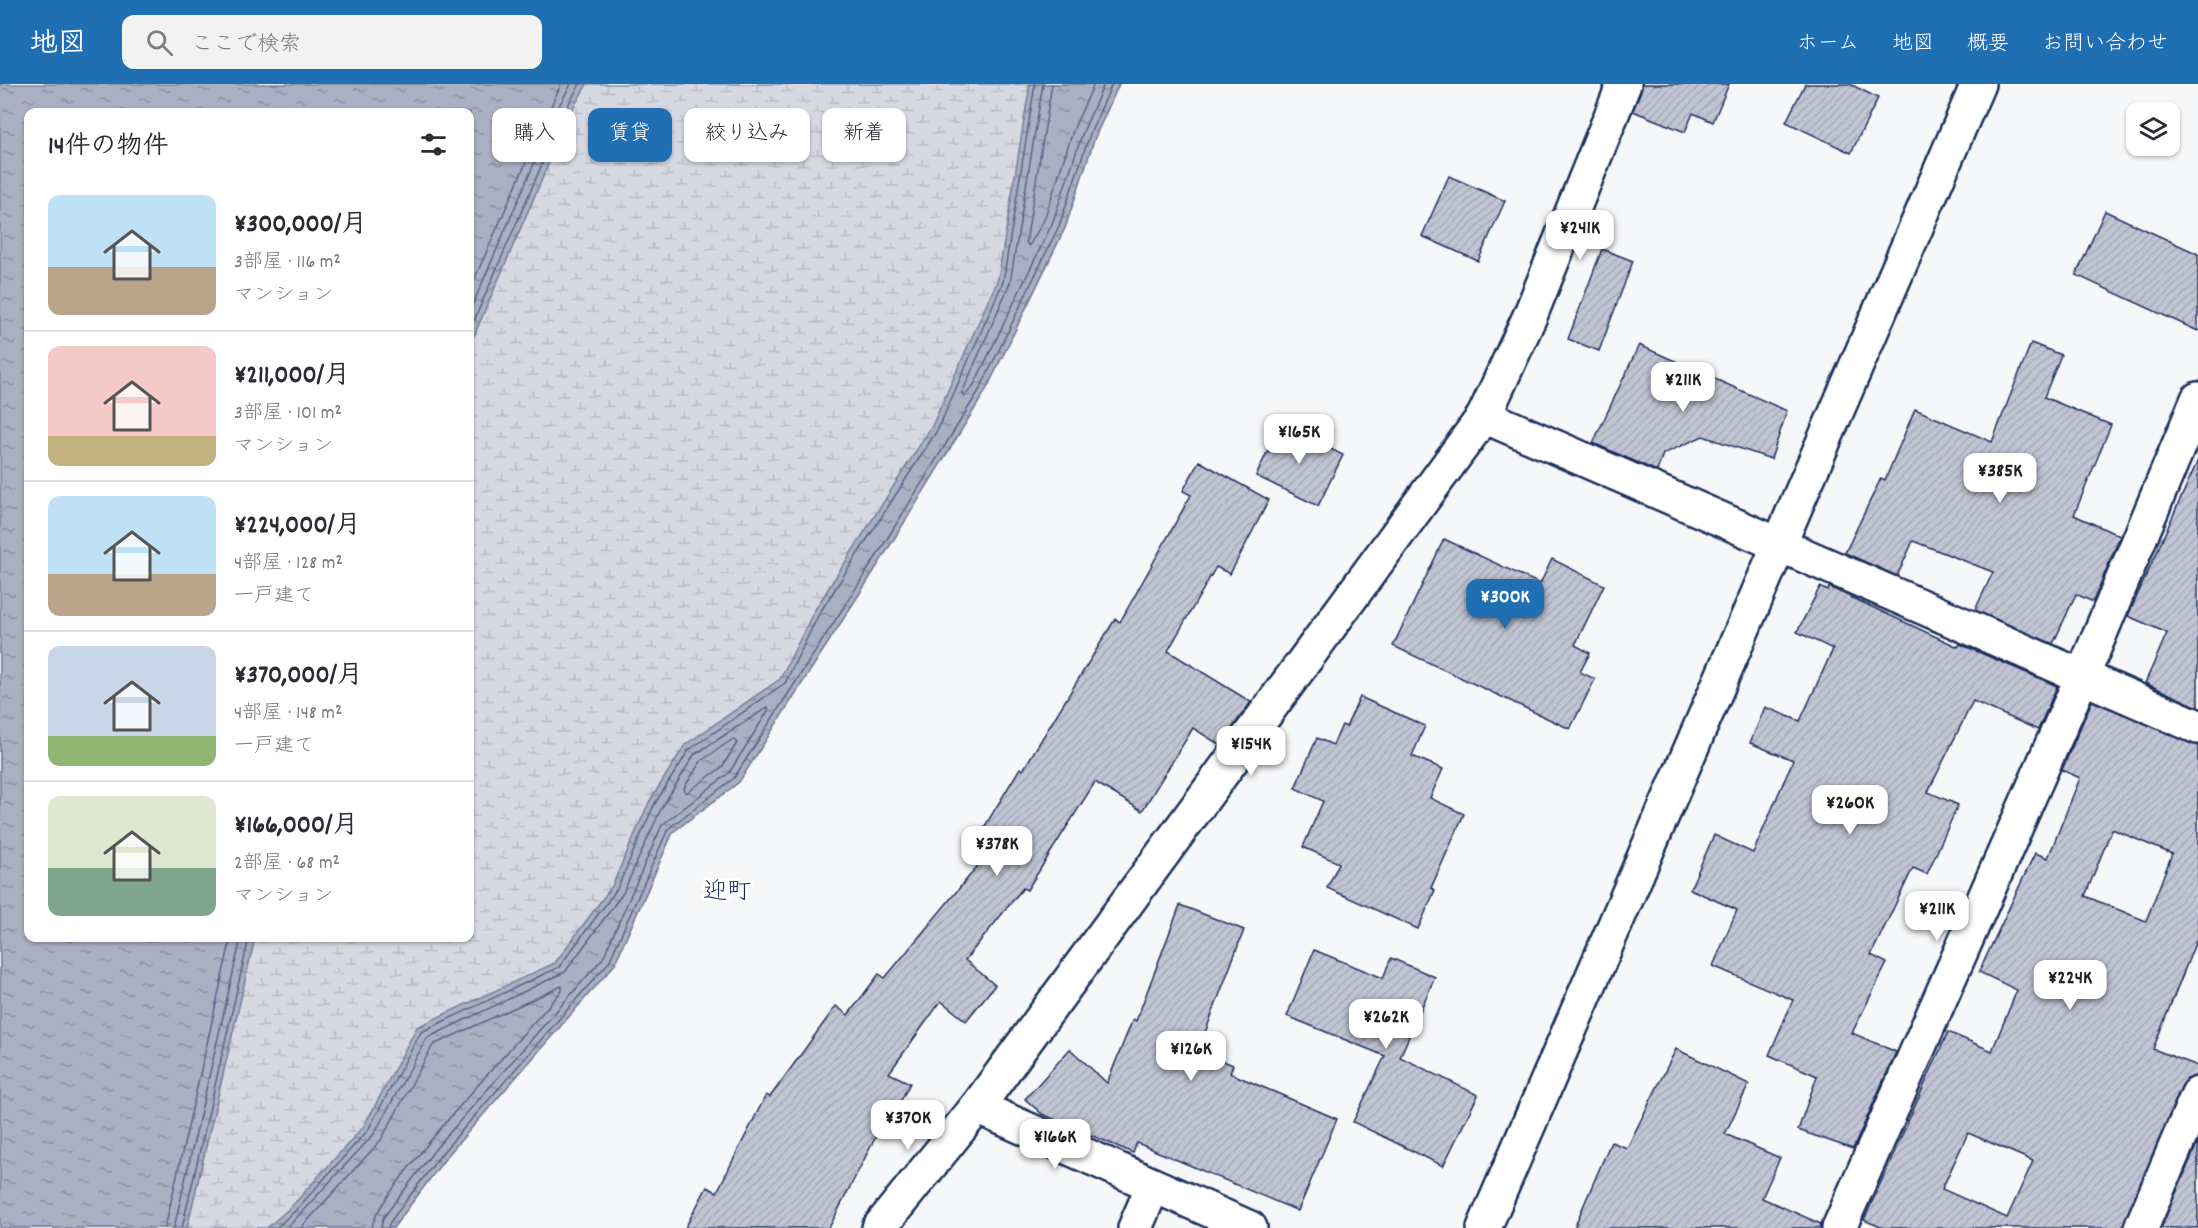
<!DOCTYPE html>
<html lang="ja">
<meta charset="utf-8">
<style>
body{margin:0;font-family:Dekko,"Klee One",sans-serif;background:#f2f2f3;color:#2b2b33;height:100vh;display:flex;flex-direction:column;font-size:22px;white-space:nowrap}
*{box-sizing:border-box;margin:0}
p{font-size:20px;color:#7c7c81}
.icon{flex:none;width:33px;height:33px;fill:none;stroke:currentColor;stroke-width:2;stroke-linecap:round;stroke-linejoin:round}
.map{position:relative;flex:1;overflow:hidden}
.drawer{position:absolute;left:24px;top:24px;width:450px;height:834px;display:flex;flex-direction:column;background:#fff;border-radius:12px;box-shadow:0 2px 4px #0004}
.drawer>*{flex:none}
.top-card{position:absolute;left:492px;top:24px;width:570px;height:54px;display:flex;gap:12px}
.tools{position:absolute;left:2126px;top:18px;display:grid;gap:12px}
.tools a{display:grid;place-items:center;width:54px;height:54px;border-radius:12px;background:#fff;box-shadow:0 2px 4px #0004;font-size:30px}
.price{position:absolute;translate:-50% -51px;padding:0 14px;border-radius:12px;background:#fff;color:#222;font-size:20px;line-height:39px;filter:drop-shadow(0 2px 3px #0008)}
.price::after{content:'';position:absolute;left:50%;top:36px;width:18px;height:14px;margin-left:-9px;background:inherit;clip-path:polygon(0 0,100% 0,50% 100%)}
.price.selected{background:#1f6fb2;color:#fff}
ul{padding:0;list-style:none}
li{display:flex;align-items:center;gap:18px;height:150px;padding:0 24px}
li+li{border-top:2px solid #e1e1e2}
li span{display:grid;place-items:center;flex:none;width:168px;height:120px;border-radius:12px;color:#555}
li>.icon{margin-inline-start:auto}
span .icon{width:72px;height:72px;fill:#fffc;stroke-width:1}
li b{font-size:26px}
h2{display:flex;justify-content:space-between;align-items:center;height:72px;padding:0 24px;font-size:26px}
.tag{padding:0 21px;border-radius:12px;background:#fff;box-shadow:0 2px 4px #0004;font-size:21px;line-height:54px}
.tag.selected{background:#1f6fb2;color:#fff}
header{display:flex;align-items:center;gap:36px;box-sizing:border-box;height:84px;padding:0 30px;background:#1f6fb2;color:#fff}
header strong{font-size:28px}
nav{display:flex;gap:33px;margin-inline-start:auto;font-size:21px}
.search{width:420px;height:54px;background:#f2f2f3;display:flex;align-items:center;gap:15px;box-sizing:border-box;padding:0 21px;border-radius:12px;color:#7c7c81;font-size:22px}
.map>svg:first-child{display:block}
</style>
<header>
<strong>地図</strong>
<div class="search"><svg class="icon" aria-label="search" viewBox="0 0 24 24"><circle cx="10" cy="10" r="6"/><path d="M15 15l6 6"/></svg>ここで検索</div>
<nav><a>ホーム</a><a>地図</a><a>概要</a><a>お問い合わせ</a></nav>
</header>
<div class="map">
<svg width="2198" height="1144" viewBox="0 0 2198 1144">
<defs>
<pattern id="wetland-marsh" width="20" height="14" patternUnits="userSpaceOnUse" patternTransform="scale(1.5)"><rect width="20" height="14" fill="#d6d9e2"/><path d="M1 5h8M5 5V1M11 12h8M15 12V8" fill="none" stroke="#b7bbc4"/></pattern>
<pattern id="water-ripples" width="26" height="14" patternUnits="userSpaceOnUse" patternTransform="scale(1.5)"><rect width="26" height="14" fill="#a9b0c1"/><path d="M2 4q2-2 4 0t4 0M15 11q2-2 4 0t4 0" fill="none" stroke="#8990a0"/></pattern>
<pattern id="building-hatch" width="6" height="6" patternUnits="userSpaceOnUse" patternTransform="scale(1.5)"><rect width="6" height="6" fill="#c0c4d3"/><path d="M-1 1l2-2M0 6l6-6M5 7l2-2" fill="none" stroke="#a4a9b8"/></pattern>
</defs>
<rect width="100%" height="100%" fill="#f6f7f9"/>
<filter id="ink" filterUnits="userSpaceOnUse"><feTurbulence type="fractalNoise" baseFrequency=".0167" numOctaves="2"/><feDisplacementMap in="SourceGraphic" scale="12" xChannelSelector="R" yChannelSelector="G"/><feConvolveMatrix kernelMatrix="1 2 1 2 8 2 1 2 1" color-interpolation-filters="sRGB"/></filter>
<g filter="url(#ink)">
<!-- wetland -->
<path fill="url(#wetland-marsh)" stroke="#7884a0" stroke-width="1.5" d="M364 0H1119L1095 53 1065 144 985 308 879 479 739 698 673 748 614 881 447 1072 393 1144H0V560L28 854H470V28Z"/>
<!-- water -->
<g fill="url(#water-ripples)" stroke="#707c99" stroke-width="1.5">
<path d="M0 0H587L572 26 470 261V28H28V854H255L187 1144H0Z"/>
<path d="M1030 0H1119L1095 53 1065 144 985 308 879 479 739 698 673 748 614 881 447 1072 393 1144H267L292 1122 364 1042 417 943 555 879 612 802 649 718 685 661 780 595 814 527 932 342 998 195Z"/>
</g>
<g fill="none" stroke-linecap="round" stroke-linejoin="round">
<!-- shore -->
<g stroke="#546386" stroke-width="1.5">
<path d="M1043 0 1010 199 962 309 964 313 974 301 1052 140 1083 48 1104 0"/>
<path d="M1052 0 1026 158 1029 162 1044 136 1074 44 1094 0"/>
<path d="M470 205 561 0"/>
<path d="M470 227 560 20 571 0"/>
<path d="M470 246 567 23 580 0"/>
<path d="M733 655 737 659 722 683 688 708H685L684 704 701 677Z"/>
<path d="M165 1144 231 854"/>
<path d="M174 1144 241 854"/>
<path d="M182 1144 249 854"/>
<path d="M276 1144 296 1126 368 1046 421 948 559 883 617 805 654 721 689 666 785 599 819 530 938 345 1003 198 1035 0"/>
<path d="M287 1144 374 1050 427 954 565 888 623 809 661 725 694 671 768 623V627L729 689 662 741 603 874 437 1063 383 1134 381 1144"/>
<path d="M301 1144 381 1056 433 961 562 902V907C532 941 373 1112 372 1144"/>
<path d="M388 1144 390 1138 443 1068 609 878 668 745 734 694 874 476 980 305 1059 142 1090 50 1112 0"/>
</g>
</g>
<!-- building -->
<g fill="url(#building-hatch)" stroke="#1b2f5e" stroke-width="1.5" fill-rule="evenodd">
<path d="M1642 0H1729L1713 38 1693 29 1685 48 1633 27Z"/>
<path d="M1805 0H1850L1878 14 1851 69 1786 38Z"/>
<path d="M1449 92 1505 117 1478 177 1422 152Z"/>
<path d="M2105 127 2198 170V247L2076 191Z"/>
<path d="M1602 165 1633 177 1599 267 1568 255Z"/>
<path d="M2031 259 2061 271 2044 313 2111 341 2074 431 2120 452 2093 518 2076 510 2053 560 1975 526 1993 488 1913 457 1897 492 1845 469 1881 394 1885 396 1915 325 1992 358Z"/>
<path d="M1639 261 1787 327 1771 375 1703 352 1663 370 1657 387 1593 359Z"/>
<path d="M1280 340 1343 371 1318 422 1256 392Z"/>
<path d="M2198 376V623L2145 599 2167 549 2128 532Z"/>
<path d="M1199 377 1269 416 1230 490 1216 483 1168 567 1251 618 1220 661 1193 644 1142 727 1095 698 1027 806 1023 804 965 876 995 901 966 937 941 917 889 989 910 999 894 1030 889 1027 829 1144H685L707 1103 717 1108 766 1011 770 1013 836 922 848 931 879 890 885 894 981 778 968 770 1020 684 1023 686 1115 535 1120 538 1191 411 1183 407Z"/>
<path d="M1444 455 1540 500 1552 475 1604 501 1575 561 1590 569 1580 588 1595 595 1570 645 1393 562Z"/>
<path d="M1820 503 1828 507 1829 503 1958 563 1960 560 2057 602 2038 646 1973 617 1928 708 1958 721 1927 790 1913 784 1871 871 1887 879 1852 949 1896 968 1853 1065 1798 1046 1817 992 1769 971 1793 916 1713 882 1737 826 1690 805 1714 751 1753 769 1793 676 1750 659 1765 623 1800 637 1833 565 1797 548Z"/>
<path d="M1360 613 1425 642 1412 672 1443 685 1430 714 1464 730 1431 804 1435 806 1418 845 1327 804 1339 779 1303 763 1323 717 1295 704 1317 654 1333 661 1342 641 1346 643Z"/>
<path d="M2092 617 2198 661V852L2153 965 2198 982V992L2187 995 2181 1003 2123 1144H1883L1864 1136 1948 948 1992 967 2017 906 1979 888 2035 769 2048 774 2080 694 2062 686ZM2112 745 2172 770 2146 837 2085 812ZM1968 1049 2033 1077 2007 1134 1942 1105Z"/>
<path d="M1180 821 1244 846 1198 967 1233 981 1230 989 1337 1035 1298 1127 1137 1059 1133 1069 1042 1030 1025 1015 1070 965 1107 999 1133 935 1136 937Z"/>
<path d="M1314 866 1383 894 1391 874 1435 893 1400 973 1478 1011 1443 1082 1353 1038 1385 972 1287 932Z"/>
<path d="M1676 965 1749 1000 1725 1050 1780 1074 1762 1114 1821 1140V1144H1574L1611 1058 1627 1064Z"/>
<path d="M2198 1058V1144H2161Z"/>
</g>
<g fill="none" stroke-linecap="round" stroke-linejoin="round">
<defs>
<g id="street">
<path d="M1484 332 2198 643"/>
<path d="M977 1023 1250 1144"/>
<path d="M879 1144 977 1023 1484 332 1530 232 1624 0"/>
<path d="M1135 1144 1153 1102"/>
<path d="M1839 1144 2082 593 2198 315"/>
</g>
<g id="secondary">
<path d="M1484 1144 1978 0"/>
<path d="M2141 1144 2198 1010"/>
</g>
</defs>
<!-- street casing -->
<use href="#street" stroke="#1b2f5e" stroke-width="38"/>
<!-- secondary casing -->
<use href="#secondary" stroke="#1b2f5e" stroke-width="38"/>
<!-- street -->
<use href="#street" stroke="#fff" stroke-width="33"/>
<!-- secondary -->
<use href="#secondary" stroke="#fff" stroke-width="33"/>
</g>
</g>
<g text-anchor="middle" stroke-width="6" stroke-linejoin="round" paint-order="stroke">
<!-- quarter labels -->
<g font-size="24" fill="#1b2f5e" stroke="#fff">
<text x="727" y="814">迎町</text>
</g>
</g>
</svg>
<div class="tools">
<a><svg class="icon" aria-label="layers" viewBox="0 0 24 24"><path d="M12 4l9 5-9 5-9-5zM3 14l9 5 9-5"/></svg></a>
</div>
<b class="price" style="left:1580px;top:177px">¥241K</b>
<b class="price" style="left:1683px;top:329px">¥211K</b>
<b class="price" style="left:1299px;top:381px">¥165K</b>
<b class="price" style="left:2000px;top:420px">¥385K</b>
<b class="price selected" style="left:1505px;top:546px">¥300K</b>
<b class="price" style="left:1251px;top:693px">¥154K</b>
<b class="price" style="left:1850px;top:752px">¥260K</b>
<b class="price" style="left:997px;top:793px">¥378K</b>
<b class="price" style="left:1937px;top:858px">¥211K</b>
<b class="price" style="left:2070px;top:927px">¥224K</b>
<b class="price" style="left:1386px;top:966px">¥262K</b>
<b class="price" style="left:1191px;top:998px">¥126K</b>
<b class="price" style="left:908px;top:1067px">¥370K</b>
<b class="price" style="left:1055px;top:1086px">¥166K</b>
<div class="top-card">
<a class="tag">購入</a>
<a class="tag selected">賃貸</a>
<a class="tag">絞り込み</a>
<a class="tag">新着</a>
</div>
<section class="drawer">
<h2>14件の物件<svg class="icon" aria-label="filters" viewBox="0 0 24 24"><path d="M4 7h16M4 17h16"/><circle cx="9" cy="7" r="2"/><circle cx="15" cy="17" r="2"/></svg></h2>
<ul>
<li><span style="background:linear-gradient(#bfe0f5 60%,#b9a48a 0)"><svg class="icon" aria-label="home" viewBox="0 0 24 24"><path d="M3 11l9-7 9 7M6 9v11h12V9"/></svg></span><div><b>¥300,000/月</b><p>3部屋 · 116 m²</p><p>マンション</p></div></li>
<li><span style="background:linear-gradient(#f6c9c9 75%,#c2b280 0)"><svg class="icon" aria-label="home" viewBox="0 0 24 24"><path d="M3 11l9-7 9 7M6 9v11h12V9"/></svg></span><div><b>¥211,000/月</b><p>3部屋 · 101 m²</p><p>マンション</p></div></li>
<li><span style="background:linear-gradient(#bfe0f5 65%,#b9a48a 0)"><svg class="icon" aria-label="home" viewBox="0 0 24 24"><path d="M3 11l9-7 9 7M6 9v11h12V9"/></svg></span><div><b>¥224,000/月</b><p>4部屋 · 128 m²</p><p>一戸建て</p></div></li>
<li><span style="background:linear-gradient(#c9d6e8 75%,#8fb573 0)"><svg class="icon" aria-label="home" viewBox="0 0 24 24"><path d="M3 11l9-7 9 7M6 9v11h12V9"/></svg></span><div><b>¥370,000/月</b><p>4部屋 · 148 m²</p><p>一戸建て</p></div></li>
<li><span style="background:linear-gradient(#dfe7d0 60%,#7fa58c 0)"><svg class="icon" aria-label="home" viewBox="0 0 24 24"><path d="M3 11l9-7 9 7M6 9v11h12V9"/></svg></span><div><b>¥166,000/月</b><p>2部屋 · 68 m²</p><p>マンション</p></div></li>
</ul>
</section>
</div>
